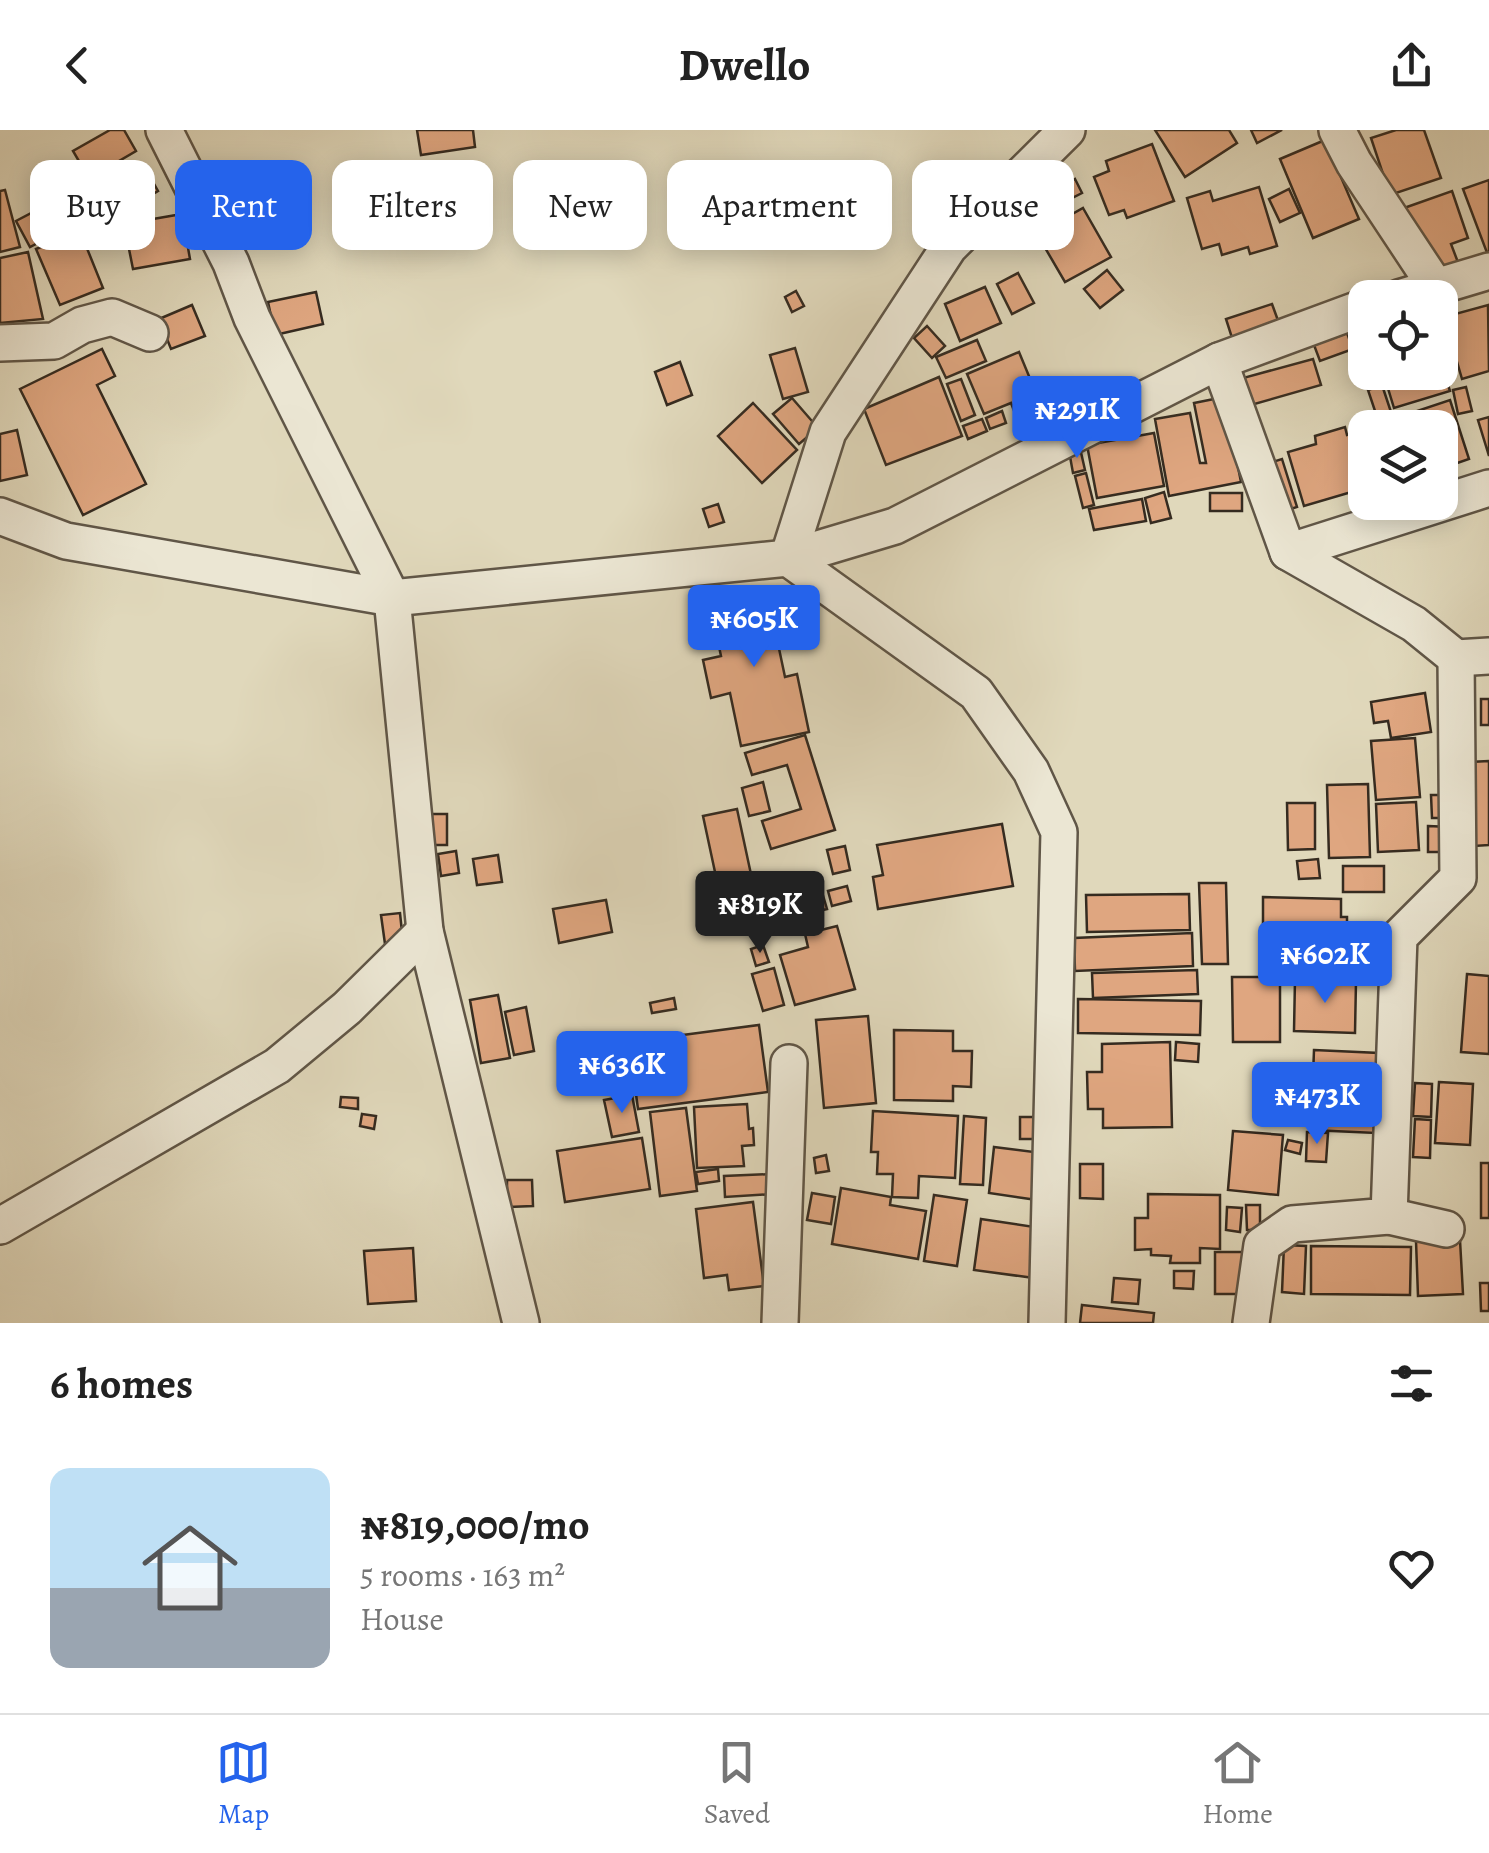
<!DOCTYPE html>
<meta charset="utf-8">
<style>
body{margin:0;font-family:Alegreya,serif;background:#f6f6f6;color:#222;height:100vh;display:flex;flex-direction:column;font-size:38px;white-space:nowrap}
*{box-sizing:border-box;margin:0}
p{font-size:32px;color:#767676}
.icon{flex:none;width:55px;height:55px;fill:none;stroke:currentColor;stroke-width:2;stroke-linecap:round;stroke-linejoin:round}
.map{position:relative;height:1193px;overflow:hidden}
.details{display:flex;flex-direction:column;background:#fff;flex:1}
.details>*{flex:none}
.banner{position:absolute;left:30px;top:30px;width:1430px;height:90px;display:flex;gap:20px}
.buttons{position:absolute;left:1348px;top:150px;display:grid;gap:20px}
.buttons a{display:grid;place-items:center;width:110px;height:110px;border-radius:20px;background:#fff;box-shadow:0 5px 25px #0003;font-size:50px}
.price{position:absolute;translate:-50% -85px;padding:0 22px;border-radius:10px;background:#2563eb;color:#fff;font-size:32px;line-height:65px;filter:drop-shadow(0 2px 5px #0008)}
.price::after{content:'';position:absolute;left:50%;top:60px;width:30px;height:22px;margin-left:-15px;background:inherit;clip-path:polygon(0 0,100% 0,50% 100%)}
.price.current{background:#222;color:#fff}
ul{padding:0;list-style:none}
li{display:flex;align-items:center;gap:30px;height:250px;padding:0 50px}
li span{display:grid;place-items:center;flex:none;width:280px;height:200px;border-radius:20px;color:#555}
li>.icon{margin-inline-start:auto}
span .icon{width:120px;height:120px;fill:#fffc;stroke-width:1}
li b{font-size:42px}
h2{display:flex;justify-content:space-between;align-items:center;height:120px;padding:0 50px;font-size:42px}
.pill{padding:0 35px;border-radius:20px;background:#fff;box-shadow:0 5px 25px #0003;font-size:35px;line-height:90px}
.pill.current{background:#2563eb;color:#fff}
header{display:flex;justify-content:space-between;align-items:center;height:130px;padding:0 50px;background:#fff;font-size:45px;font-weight:600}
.dock{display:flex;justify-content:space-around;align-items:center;height:140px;border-top:2px solid #e0e0e0;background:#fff;font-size:28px;color:#767676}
.dock a{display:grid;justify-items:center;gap:5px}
.dock .current{color:#2563eb}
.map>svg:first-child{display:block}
</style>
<header><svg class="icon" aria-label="back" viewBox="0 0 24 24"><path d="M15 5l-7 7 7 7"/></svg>Dwello<svg class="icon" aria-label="share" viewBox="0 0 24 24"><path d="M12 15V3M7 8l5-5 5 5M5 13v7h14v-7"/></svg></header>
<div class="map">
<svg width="1489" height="1193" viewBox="0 0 1489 1193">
<rect width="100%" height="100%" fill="#e0d8bb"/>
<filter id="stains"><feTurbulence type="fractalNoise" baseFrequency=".002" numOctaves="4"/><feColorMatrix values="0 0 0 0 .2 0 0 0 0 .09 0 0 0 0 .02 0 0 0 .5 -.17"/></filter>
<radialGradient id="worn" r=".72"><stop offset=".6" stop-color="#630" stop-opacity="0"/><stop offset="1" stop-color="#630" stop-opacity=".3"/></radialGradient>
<!-- building -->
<g fill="#dfa680" stroke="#352b20" stroke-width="2.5">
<path d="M110 0H124L136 21 114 34 124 51 145 38 158 61 112 88 73 21Z"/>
<path d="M417 0H473L475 17 421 25Z"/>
<path d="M1155 0H1229L1237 13 1185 47Z"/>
<path d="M1251 0H1282L1257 13Z"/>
<path d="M1396 0H1424L1441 48 1390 65 1371 8Z"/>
<path d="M1325 10 1359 89 1313 108 1280 29Z"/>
<path d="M1152 14 1174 71 1127 88 1124 80 1109 85 1094 47 1109 41 1106 31Z"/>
<path d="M278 32 295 90 236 107 219 50Z"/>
<path d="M1075 49 1082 63 1072 68 1065 54Z"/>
<path d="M1489 50V128L1463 59Z"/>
<path d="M1259 57 1277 116 1250 124 1248 117 1222 125 1219 114 1202 119 1187 68 1210 61 1213 71Z"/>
<path d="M1289 59 1300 83 1280 92 1269 69Z"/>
<path d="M5 60 20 117 0 122V61Z"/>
<path d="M1452 61 1468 108 1451 114 1459 135 1433 144 1390 83Z"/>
<path d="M1083 78 1111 127 1065 152 1037 104Z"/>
<path d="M39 79 53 105 30 117 16 91Z"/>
<path d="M182 84 190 129 133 139 124 94Z"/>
<path d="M80 101 103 158 60 175 36 119Z"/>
<path d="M28 122 43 189 0 193V128Z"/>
<path d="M1107 140 1123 160 1100 178 1084 159Z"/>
<path d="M1018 143 1034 173 1012 184 997 154Z"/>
<path d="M985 157 1001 193 960 211 945 174Z"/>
<path d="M796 161 804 176 792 182 785 167Z"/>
<path d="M316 162 323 194 275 205 268 172Z"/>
<path d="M1272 174 1280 196 1233 211 1226 189Z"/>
<path d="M192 175 205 206 171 219 159 189Z"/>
<path d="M1488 175 1489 241 1462 249 1444 187Z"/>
<path d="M927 196 945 216 932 228 914 208Z"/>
<path d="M1440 198 1453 240 1444 243 1450 261 1394 278 1383 242H1440Z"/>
<path d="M1347 203 1353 219 1320 231 1314 215Z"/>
<path d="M977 210 986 231 946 248 936 227Z"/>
<path d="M795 218 808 262 783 269 770 225Z"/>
<path d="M102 219 115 246 97 255 146 354 83 385 20 259Z"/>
<path d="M1019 222 1043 280 1018 291 1011 273 984 284 967 244Z"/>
<path d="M1365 223V242H1375L1377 250 1365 253 1358 225Z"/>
<path d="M1313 229 1321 255 1251 275 1243 248Z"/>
<path d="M680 232 692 265 667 275 655 242Z"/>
<path d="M939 247 962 306 886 335 864 279Z"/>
<path d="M961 249 975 285 961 291 947 254Z"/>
<path d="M1382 255 1392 285 1378 290 1368 260Z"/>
<path d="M1466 257 1472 281 1458 284 1453 260Z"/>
<path d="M1224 267 1241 352 1169 366 1155 289 1190 283 1200 333H1206L1194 273Z"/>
<path d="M792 268 818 298 799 314 773 284Z"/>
<path d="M1450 270 1469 329 1440 339V298H1399L1396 288Z"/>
<path d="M753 273 797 320 762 353 718 306Z"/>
<path d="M1002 281 1006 293 990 299 986 288Z"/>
<path d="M1489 287V326L1478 290Z"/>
<path d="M982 289 987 301 968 309 963 296Z"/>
<path d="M1345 297 1347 305 1365 300V358L1304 376 1288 322 1316 314 1315 306Z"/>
<path d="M17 300 27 345 0 351V304Z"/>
<path d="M1154 303 1164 356 1097 368 1087 315Z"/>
<path d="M1080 318 1085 340 1073 343 1069 321Z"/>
<path d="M1282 329 1297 377 1281 382 1266 334Z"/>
<path d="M1086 343 1094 375 1083 378 1075 346Z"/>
<path d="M1164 362 1171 388 1151 393 1145 368Z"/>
<rect x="1210" y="363" width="32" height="18"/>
<path d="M1142 369 1146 391 1094 400 1089 379Z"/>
<path d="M718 374 724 392 709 397 703 379Z"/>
<path d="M766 457 785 547 797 544 809 602 741 616 730 563 711 568 703 530 721 526 709 469Z"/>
<path d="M1425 563 1431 602 1391 608 1388 591 1374 593 1371 572Z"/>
<rect x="1481" y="569" width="8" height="26"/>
<path d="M805 605 835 700 771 719 762 691 801 679 787 635 752 645 745 623Z"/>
<path d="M1415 608 1420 667 1376 670 1371 611Z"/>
<path d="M1489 631V715L1474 716 1470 632Z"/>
<path d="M763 652 770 681 749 686 742 658Z"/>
<path d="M1368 654 1370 727 1329 728 1327 655Z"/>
<path d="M1431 665H1443L1444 688H1432Z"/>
<path d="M1416 672 1419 720 1378 722 1376 674Z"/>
<path d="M1287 673H1315V719L1288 720Z"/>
<path d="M737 679 758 777 724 784 703 686Z"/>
<path d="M432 684H447V715H431Z"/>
<path d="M1002 694 1013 756 878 779 873 747 883 745 877 715Z"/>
<path d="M1428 696 1450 697V722H1428Z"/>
<path d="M845 716 850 740 833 744 827 720Z"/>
<path d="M456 721 459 743 441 746 438 724Z"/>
<path d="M498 725 502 752 477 755 473 729Z"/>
<path d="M1318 729 1320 748 1299 749 1297 731Z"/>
<rect x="1343" y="736" width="41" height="26"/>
<path d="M1199 753H1226L1228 834H1202Z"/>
<path d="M847 756 851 771 832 776 828 761Z"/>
<path d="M822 762 827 779 810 783 806 767Z"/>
<path d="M1189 764 1190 800 1087 802 1086 765Z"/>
<path d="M1263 767 1341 769V787H1347V815H1336V839L1275 838V810H1263Z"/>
<path d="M606 770 612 802 559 813 553 779Z"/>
<path d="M400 783 403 812 385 814 381 785Z"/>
<path d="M837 796 855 859 795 875 780 825 808 817 805 804Z"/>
<path d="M1192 803 1193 836 1075 841 1074 808Z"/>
<path d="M763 815 769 832 756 836 751 819Z"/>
<path d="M1349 815 1382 818 1380 844 1346 840Z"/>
<path d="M774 838 784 875 763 881 752 844Z"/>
<path d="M1197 840 1198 864 1093 868 1092 843Z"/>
<path d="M1467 844 1489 846V924L1461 922Z"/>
<path d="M1232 847H1280V912H1233Z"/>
<path d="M1295 849 1356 851 1355 903 1294 901Z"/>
<path d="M498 865 510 928 481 933 470 870Z"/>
<path d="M674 868 676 879 652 883 650 873Z"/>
<path d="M1078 869 1201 871 1200 905 1078 903Z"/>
<path d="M526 877 534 921 514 925 505 882Z"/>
<path d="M868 886 876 973 824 978 816 890Z"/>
<path d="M759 895 768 962 638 979 629 912Z"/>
<path d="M894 900 953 901V921H972L971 957 953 956V971L894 970Z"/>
<path d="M1170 912 1172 997 1103 998V979H1088L1087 942H1102V914Z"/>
<path d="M1176 912 1199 914 1198 932 1175 930Z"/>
<path d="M1314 920 1379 923 1376 1003 1311 1000Z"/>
<path d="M1439 952 1473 954 1470 1015 1435 1013Z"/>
<path d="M1415 953 1432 954 1431 987 1413 986Z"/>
<path d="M632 965 639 1002 612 1007 604 970Z"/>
<path d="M341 967 358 968V979L340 977Z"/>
<path d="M747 974 749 999 753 998 754 1015 742 1016 744 1036 697 1038 694 977Z"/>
<path d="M686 978 697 1061 660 1066 650 982Z"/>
<path d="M873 981 958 986 955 1048 919 1046 918 1068 892 1067 893 1044H877L878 1022H871Z"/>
<path d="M362 984 376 986 374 999 360 996Z"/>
<path d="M964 986 986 988 983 1055 960 1054Z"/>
<rect x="1020" y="987" width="22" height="22"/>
<path d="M1415 989 1431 990 1430 1028 1413 1027Z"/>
<path d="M1233 1001 1283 1005 1278 1065 1228 1060Z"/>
<path d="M1307 1002 1328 1003 1326 1032 1306 1031Z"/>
<path d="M642 1008 650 1059 565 1072 557 1021Z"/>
<path d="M1288 1010 1302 1013 1300 1024 1285 1020Z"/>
<path d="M994 1017 1042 1023 1037 1070 989 1063Z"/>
<path d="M826 1025 829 1041 816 1043 814 1028Z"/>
<rect x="1481" y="1033" width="8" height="55"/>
<path d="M1080 1034H1103V1069L1080 1068Z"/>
<path d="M718 1039 719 1051 698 1054 696 1042Z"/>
<path d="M772 1044 773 1064 725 1067 724 1046Z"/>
<path d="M507 1050H532L533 1076 507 1077Z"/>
<path d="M841 1058 891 1067 890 1075 926 1081 918 1129 832 1114Z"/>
<path d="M812 1063 835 1067 831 1094 807 1090Z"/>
<path d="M1148 1064 1220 1065V1119L1200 1118V1133H1170L1171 1126 1151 1125V1119L1135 1120V1088H1148Z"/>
<path d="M934 1065 967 1070 957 1136 924 1131Z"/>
<path d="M753 1072 764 1156 729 1160 727 1145 704 1148 696 1079Z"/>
<path d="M1246 1075H1260V1100H1247Z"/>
<path d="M1227 1077 1242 1078 1240 1102 1226 1100Z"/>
<path d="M981 1089 1041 1098 1034 1148 974 1140Z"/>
<path d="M1460 1110 1463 1164 1418 1166 1416 1111Z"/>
<path d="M1284 1115 1306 1116 1304 1164 1282 1162Z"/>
<path d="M1311 1116 1411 1117 1410 1165 1311 1164Z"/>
<path d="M413 1118 416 1171 368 1174 364 1121Z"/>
<path d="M1215 1122H1243L1244 1164H1215Z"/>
<path d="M1174 1141H1194L1193 1159 1174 1158Z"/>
<path d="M1114 1148 1140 1150 1138 1174 1112 1172Z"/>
<path d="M1480 1153H1489V1181H1481Z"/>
<path d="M1082 1175 1154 1183 1153 1193H1080Z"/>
</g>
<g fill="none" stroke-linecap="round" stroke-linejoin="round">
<defs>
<g id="minor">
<path d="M164 0 231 133 252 188 392 468 425 801 521 1193"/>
<path d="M1337 0 1354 33 1436 157"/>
<path d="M1399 168 1489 141"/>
<path d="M0 213 54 211 82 195 112 187 150 203"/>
<path d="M1219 231 1288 422 1414 494 1456 528 1489 526"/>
<path d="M0 386 66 411 392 468 788 428 895 396 1219 231 1365 177"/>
<path d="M1288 422 1489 358"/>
<path d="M788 428 976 563 1031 641 1059 702 1047 1193"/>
<path d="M788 428 828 302 949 117 1067 0"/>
<path d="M1389 1086 1446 1099"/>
<path d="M0 1096 277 936 347 878 425 801"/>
<path d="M780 1193 789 933"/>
<path d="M1251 1193 1262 1115 1292 1094 1389 1086 1399 807 1458 748 1456 528"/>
</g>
</defs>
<!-- minor casing -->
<use href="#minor" stroke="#605647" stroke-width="40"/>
<!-- minor -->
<use href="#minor" stroke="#ebe6d3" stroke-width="35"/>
</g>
<rect width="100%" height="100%" filter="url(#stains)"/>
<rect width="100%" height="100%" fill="url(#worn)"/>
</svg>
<div class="buttons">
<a><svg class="icon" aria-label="locate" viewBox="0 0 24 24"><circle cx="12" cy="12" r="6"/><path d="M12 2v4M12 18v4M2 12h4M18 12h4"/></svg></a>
<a><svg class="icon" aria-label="layers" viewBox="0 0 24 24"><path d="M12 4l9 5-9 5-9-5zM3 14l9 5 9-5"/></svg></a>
</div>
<b class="price" style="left:1077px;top:331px">₦291K</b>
<b class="price" style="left:754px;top:540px">₦605K</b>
<b class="price current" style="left:760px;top:826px">₦819K</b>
<b class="price" style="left:1325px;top:876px">₦602K</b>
<b class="price" style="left:622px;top:986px">₦636K</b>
<b class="price" style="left:1317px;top:1017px">₦473K</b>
<div class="banner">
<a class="pill">Buy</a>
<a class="pill current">Rent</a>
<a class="pill">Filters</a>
<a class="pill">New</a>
<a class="pill">Apartment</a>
<a class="pill">House</a>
</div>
</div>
<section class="details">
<h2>6 homes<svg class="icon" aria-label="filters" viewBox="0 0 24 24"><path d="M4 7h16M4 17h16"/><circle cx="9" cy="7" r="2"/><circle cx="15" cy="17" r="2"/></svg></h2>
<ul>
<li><span style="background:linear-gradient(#bfe0f5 60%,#9aa5b1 0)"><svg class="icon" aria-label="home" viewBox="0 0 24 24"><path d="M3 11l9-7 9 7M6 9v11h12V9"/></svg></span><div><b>₦819,000/mo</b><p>5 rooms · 163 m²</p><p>House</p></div><svg class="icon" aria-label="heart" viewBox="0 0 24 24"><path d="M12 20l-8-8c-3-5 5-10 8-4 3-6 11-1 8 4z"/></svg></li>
</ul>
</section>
<nav class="dock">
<a class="current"><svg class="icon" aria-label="map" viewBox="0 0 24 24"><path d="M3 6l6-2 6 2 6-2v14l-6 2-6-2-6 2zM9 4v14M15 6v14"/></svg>Map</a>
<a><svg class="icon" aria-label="saved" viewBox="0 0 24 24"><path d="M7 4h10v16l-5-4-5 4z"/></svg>Saved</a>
<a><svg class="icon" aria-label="home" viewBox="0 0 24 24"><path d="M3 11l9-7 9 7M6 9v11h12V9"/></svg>Home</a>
</nav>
